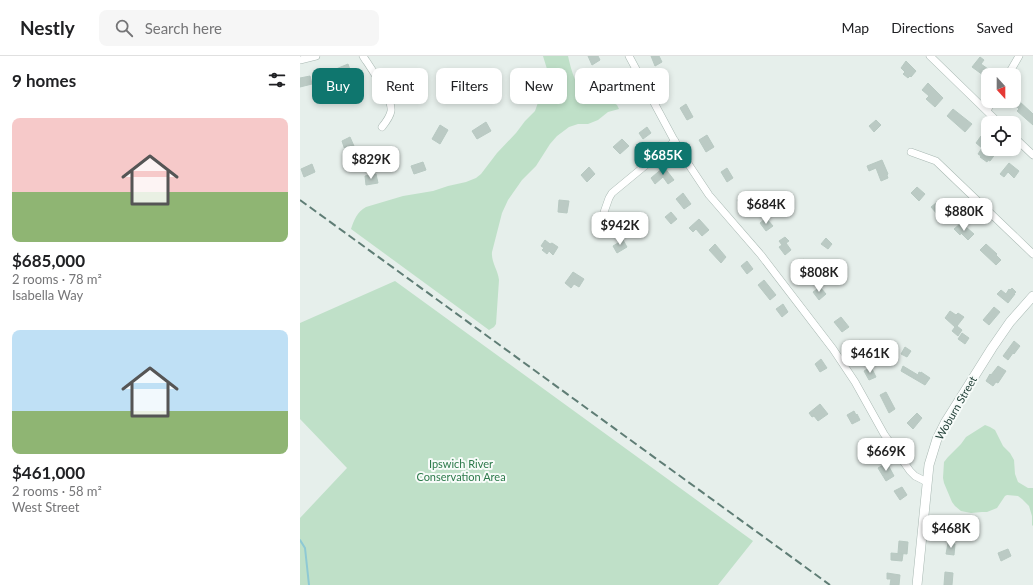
<!DOCTYPE html>
<meta charset="utf-8">
<style>
body{margin:0;font-family:Lato,sans-serif;background:#f6f6f6;color:#202124;height:100vh;display:flex;flex-direction:column;font-size:15px;white-space:nowrap}
*{box-sizing:border-box;margin:0}
p{font-size:13px;color:#757577}
.icon{flex:none;width:22px;height:22px;fill:none;stroke:currentColor;stroke-width:2;stroke-linecap:round;stroke-linejoin:round}
.map{position:relative;flex:1;overflow:hidden}
.side{display:flex;flex-direction:column;background:#fff;width:300px}
.side>*{flex:none}
.top-card{position:absolute;left:12px;top:12px;width:380px;height:36px;display:flex;gap:8px}
.needle{width:26px;rotate:159deg}
.fabs{position:absolute;left:681px;top:12px;display:grid;gap:8px}
.fabs a{display:grid;place-items:center;width:40px;height:40px;border-radius:8px;background:#fff;box-shadow:0 2px 6px #0003;font-size:20px}
.price{position:absolute;translate:-50% -34px;padding:0 9px;border-radius:8px;background:#fff;color:#222;font-size:13px;line-height:26px;filter:drop-shadow(0 1px 2px #0008)}
.price::after{content:'';position:absolute;left:50%;top:24px;width:12px;height:9px;margin-left:-6px;background:inherit;clip-path:polygon(0 0,100% 0,50% 100%)}
.price.selected{background:#0f766e;color:#fff}
ul{padding:0;list-style:none}
li{display:grid;align-content:center;gap:8px;height:212px;padding:0 12px}
li span{display:grid;place-items:center;height:124px;border-radius:8px;color:#555}
li>.icon{margin-inline-start:auto}
span .icon{width:72px;height:72px;fill:#fffc;stroke-width:1}
li b{font-size:17px}
h2{display:flex;justify-content:space-between;align-items:center;height:48px;padding:0 12px;font-size:17px}
.pill{padding:0 14px;border-radius:8px;background:#fff;box-shadow:0 2px 6px #0003;font-size:14px;line-height:36px}
.pill.selected{background:#0f766e;color:#fff}
header{display:flex;align-items:center;gap:24px;box-sizing:border-box;height:56px;padding:0 20px;background:#fff;border-bottom:1px solid #e0e0e0}
header strong{font-size:19px}
nav{display:flex;gap:22px;margin-inline-start:auto;font-size:14px}
.search{width:280px;height:36px;background:#f6f6f6;display:flex;align-items:center;gap:10px;box-sizing:border-box;padding:0 14px;border-radius:8px;color:#757577;font-size:15px}
main{display:flex;flex:1;min-height:0}
.map>svg:first-child{display:block}
</style>
<header>
<strong>Nestly</strong>
<div class="search"><svg class="icon" aria-label="search" viewBox="0 0 24 24"><circle cx="10" cy="10" r="6"/><path d="M15 15l6 6"/></svg>Search here</div>
<nav><a>Map</a><a>Directions</a><a>Saved</a></nav>
</header>
<main>
<section class="side">
<h2>9 homes<svg class="icon" aria-label="filters" viewBox="0 0 24 24"><path d="M4 7h16M4 17h16"/><circle cx="9" cy="7" r="2"/><circle cx="15" cy="17" r="2"/></svg></h2>
<ul>
<li><span style="background:linear-gradient(#f6c9c9 60%,#8fb573 0)"><svg class="icon" aria-label="home" viewBox="0 0 24 24"><path d="M3 11l9-7 9 7M6 9v11h12V9"/></svg></span><div><b>$685,000</b><p>2 rooms · 78 m²</p><p>Isabella Way</p></div></li>
<li><span style="background:linear-gradient(#bfe0f5 65%,#8fb573 0)"><svg class="icon" aria-label="home" viewBox="0 0 24 24"><path d="M3 11l9-7 9 7M6 9v11h12V9"/></svg></span><div><b>$461,000</b><p>2 rooms · 58 m²</p><p>West Street</p></div></li>
</ul>
</section>
<div class="map">
<svg width="733" height="529" viewBox="0 0 733 529">
<rect width="100%" height="100%" fill="#e6efeb"/>
<!-- green -->
<g fill="#bfe0c8">
<path d="M243 0H268C271 13 276 34 289 41 296 45 306 45 314 47L317 49 319 53 308 56 298 64 288 68H278L269 71 257 80 250 88 236 110 222 124 208 144 202 157 192 196C191 206 198 214 199 224L196 268 194 271 189 274 51 173C54 164 57 156 66 151L103 140 133 135 148 130 166 126 176 122 181 118 197 97 216 77 225 65 235 55 241 38 242 23 247 13Z"/>
<path d="M95 225 453 485 418 529H0V462L47 412 0 363V267Z"/>
<path d="M685 369 690 371 695 374 703 390 710 397 714 404 715 418 718 426 728 432H733V470L732 469V460L729 450 722 443 718 440 707 439 705 440 697 452 687 456H682L671 457 661 455 655 450 652 446 644 427 643 422 644 406 648 401 661 388 666 381Z"/>
</g>
<g fill="none" stroke-linecap="round" stroke-linejoin="round">
<!-- stream -->
<path stroke="#8ec9d4" stroke-width="2" d="M0 484 5 492 9 529"/>
</g>
<!-- building -->
<g fill="#bbcac4" stroke="#b8c9c2">
<path d="M288 0H298L300 4 292 9Z"/>
<path d="M351 0H359L362 6 355 10Z"/>
<path d="M680 1 684 4 681 8 688 13 683 19 672 11Z"/>
<path d="M606 5 616 15 611 21 610 20 608 22 603 18 605 16 601 12Z"/>
<path d="M48 8 52 19 40 24 36 13Z"/>
<path d="M314 15 320 25 314 28 308 18Z"/>
<path d="M10 20 12 28 0 31V22Z"/>
<path d="M628 27 643 42 635 51 626 43 629 40 622 34Z"/>
<path d="M719 45 733 58V69L717 55 719 53 715 49Z"/>
<path d="M386 48 393 61 387 64 380 52Z"/>
<path d="M653 53 672 68 665 76 647 60Z"/>
<path d="M576 64 581 69 574 76 569 70Z"/>
<path d="M186 66 191 75 177 83 172 75Z"/>
<path d="M140 69 148 74 140 88 132 83Z"/>
<path d="M347 71 351 77 343 83 339 77Z"/>
<path d="M407 79 414 91 406 96 399 84Z"/>
<path d="M681 80 688 85V93H699L690 105 688 104 687 106 680 101 681 100 678 98 682 92 676 87Z"/>
<path d="M50 81 57 97 50 100 47 93 45 94 42 85Z"/>
<path d="M322 83 329 90 320 98 313 91Z"/>
<path d="M582 104 588 118 587 119 588 122 581 125 576 112 569 115 567 110Z"/>
<path d="M123 106 126 114 114 118 111 110Z"/>
<path d="M709 107 719 115 714 122 708 116 704 121 700 118Z"/>
<path d="M12 108 15 116 4 121 1 113Z"/>
<path d="M289 111 295 118 287 126 281 119Z"/>
<path d="M364 111 374 124 368 128 363 121 355 128 351 122Z"/>
<path d="M427 112 433 122 427 126 421 116Z"/>
<path d="M76 118 78 127 66 129 65 120Z"/>
<path d="M617 131 625 138 619 145 611 137Z"/>
<path d="M383 137 391 148 384 153 376 143Z"/>
<path d="M444 139 448 144 455 139 458 144 445 154 437 144Z"/>
<path d="M259 144 269 145 267 157 258 156Z"/>
<path d="M636 147 643 154 638 159 631 151Z"/>
<path d="M371 156 377 163 371 168 365 161Z"/>
<path d="M466 162 473 170 466 175 460 167Z"/>
<path d="M399 163 409 174 402 180 396 173 393 176 389 172Z"/>
<path d="M660 168 665 173 666 171 674 178 668 184 661 177 660 179 654 173Z"/>
<path d="M485 181 489 185 486 187 491 194 485 199 479 191 482 189 479 185Z"/>
<path d="M526 182 532 188 528 193 521 188Z"/>
<path d="M245 184 250 188 252 187 258 191 253 199 249 195 247 198 242 194 244 192 241 190Z"/>
<path d="M323 184 327 191 317 197 313 190Z"/>
<path d="M415 188 426 201 421 207 409 194Z"/>
<path d="M686 188 697 198 696 199 701 204 696 209 680 194Z"/>
<path d="M504 203 509 209 507 210 512 216 510 218V219L504 224 498 216 503 212 499 207Z"/>
<path d="M447 205 453 213 447 218 441 210Z"/>
<path d="M273 216 284 223 279 231 274 228 271 232 265 227Z"/>
<path d="M464 224 476 239 470 244 458 229Z"/>
<path d="M520 231 526 238 519 244 513 236Z"/>
<path d="M712 232 716 236 714 238H715L708 247 697 238 701 234 706 238 709 233 710 234Z"/>
<path d="M483 248 488 256 482 261 476 253Z"/>
<path d="M694 251 700 256 689 269 683 264Z"/>
<path d="M650 255 656 259 658 257 664 261 657 270 662 274 658 280 652 275 655 271 645 262Z"/>
<path d="M541 261 549 271 542 276 534 266Z"/>
<path d="M662 277 669 282 665 288 658 283Z"/>
<path d="M560 284 566 292 559 297 554 289Z"/>
<path d="M714 285 720 290 714 298 713 297 708 304 703 300Z"/>
<path d="M605 291 611 295 607 301 601 298Z"/>
<path d="M521 303 527 312 520 316 515 308Z"/>
<path d="M603 310 618 319 619 316 621 317V316L630 322 625 329 601 315Z"/>
<path d="M698 310 706 315 698 327 696 326 693 330 686 325 690 318 691 319Z"/>
<path d="M571 311 576 321 569 324 564 315Z"/>
<path d="M586 336 595 353 589 357 580 339Z"/>
<path d="M520 348 528 358 518 365 514 360 512 361 509 357Z"/>
<path d="M554 355 556 359 557 358 560 364 552 368 547 359Z"/>
<path d="M617 357 622 362 613 373 607 367Z"/>
<path d="M571 383 576 391 570 395 565 387Z"/>
<path d="M587 407 594 420 586 425 578 412Z"/>
<path d="M602 431 607 439 600 444 594 435Z"/>
<path d="M599 485 608 486 607 498 598 497Z"/>
<path d="M648 487 655 488 654 499 646 498Z"/>
<path d="M708 493 711 500 701 505 698 497Z"/>
<path d="M591 497 603 498 602 505 591 504Z"/>
<path d="M645 516 653 517 652 529H644Z"/>
<path d="M587 517 600 519 599 529H590L591 523H587Z"/>
</g>
<g fill="none" stroke-linecap="round" stroke-linejoin="round">
<defs>
<g id="minor">
<path d="M63 0C70 11 93 43 91 55 90 61 86 66 82 71"/>
<path d="M329 0 381 97 409 139 461 199 533 293 555 326 584 378 610 415 615 420 627 426"/>
<path d="M630 0 699 67"/>
<path d="M0 4 16 0"/>
<path d="M708 19 719 0"/>
<path d="M687 54 693 45"/>
<path d="M714 81 733 99"/>
<path d="M611 96 636 105 733 198"/>
<path d="M303 159 309 142 312 137 375 85"/>
</g>
<path id="tertiary" d="M617 529 629 409 637 383 645 367 692 292 710 266 733 240"/>
</defs>
<!-- minor casing -->
<use href="#minor" stroke="#a8b8b2" stroke-width="8"/>
<!-- tertiary casing -->
<use href="#tertiary" stroke="#a8b8b2" stroke-width="10"/>
<!-- minor -->
<use href="#minor" stroke="#fff" stroke-width="7"/>
<!-- tertiary -->
<use href="#tertiary" stroke="#fff" stroke-width="9"/>
<!-- rail -->
<path stroke="#5f7d75" stroke-width="2" stroke-dasharray="8 4" stroke-linecap="butt" d="M0 144 530 529"/>
</g>
<g text-anchor="middle" stroke-width="4" stroke-linejoin="round" paint-order="stroke">
<!-- street labels -->
<g font-size="11" fill="#24423a" stroke="#f7fbf9">
<text transform="translate(656 352) rotate(-60)" y="4">Woburn Street</text>
</g>
<!-- park labels -->
<g font-size="11" fill="#2d7a4b" stroke="#f7fbf9">
<text x="161" y="412">Ipswich River<tspan x="161" dy="13">Conservation Area</tspan></text>
</g>
</g>
</svg>
<div class="fabs">
<a><svg class="needle" viewBox="-14 -14 28 28"><path d="M0-13l5 13h-10z" fill="#e53935"/><path d="M0 13l5-13h-10z" fill="#757577"/></svg></a>
<a><svg class="icon" aria-label="locate" viewBox="0 0 24 24"><circle cx="12" cy="12" r="6"/><path d="M12 2v4M12 18v4M2 12h4M18 12h4"/></svg></a>
</div>
<b class="price selected" style="left:363px;top:120px">$685K</b>
<b class="price" style="left:71px;top:124px">$829K</b>
<b class="price" style="left:466px;top:169px">$684K</b>
<b class="price" style="left:664px;top:176px">$880K</b>
<b class="price" style="left:320px;top:190px">$942K</b>
<b class="price" style="left:519px;top:237px">$808K</b>
<b class="price" style="left:570px;top:318px">$461K</b>
<b class="price" style="left:586px;top:416px">$669K</b>
<b class="price" style="left:651px;top:493px">$468K</b>
<div class="top-card">
<a class="pill selected">Buy</a>
<a class="pill">Rent</a>
<a class="pill">Filters</a>
<a class="pill">New</a>
<a class="pill">Apartment</a>
</div>
</div>
</main>
